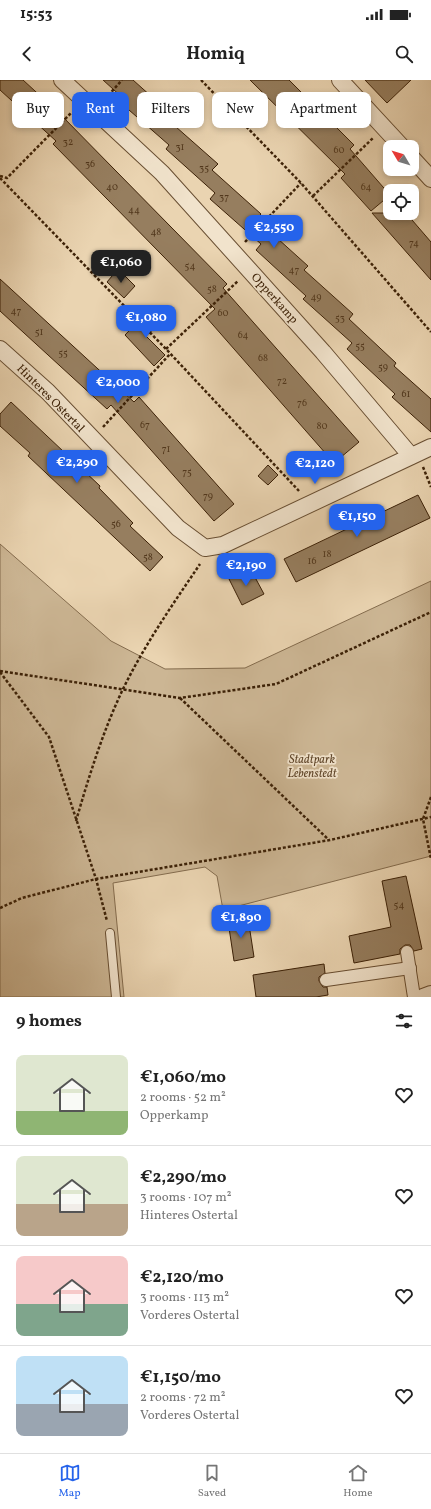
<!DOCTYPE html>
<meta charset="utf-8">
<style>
body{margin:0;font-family:Vollkorn,serif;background:#f6f6f6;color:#222;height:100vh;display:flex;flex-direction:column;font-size:15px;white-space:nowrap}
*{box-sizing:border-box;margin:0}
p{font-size:13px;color:#767676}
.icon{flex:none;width:22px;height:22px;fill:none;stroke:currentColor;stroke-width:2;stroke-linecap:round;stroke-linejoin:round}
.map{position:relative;height:917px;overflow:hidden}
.side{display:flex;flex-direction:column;background:#fff;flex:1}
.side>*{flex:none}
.hud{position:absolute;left:12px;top:12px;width:407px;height:36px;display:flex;gap:8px}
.needle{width:26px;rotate:308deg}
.buttons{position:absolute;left:383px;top:60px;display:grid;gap:8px}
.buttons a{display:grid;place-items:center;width:36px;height:36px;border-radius:8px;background:#fff;box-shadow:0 2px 6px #0003;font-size:20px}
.price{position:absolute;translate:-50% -34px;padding:0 9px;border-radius:8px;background:#2563eb;color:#fff;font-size:13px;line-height:26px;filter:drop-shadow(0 1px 2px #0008)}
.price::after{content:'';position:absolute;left:50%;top:24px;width:12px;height:9px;margin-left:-6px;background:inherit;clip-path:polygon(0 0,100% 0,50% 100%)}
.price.on{background:#222;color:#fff}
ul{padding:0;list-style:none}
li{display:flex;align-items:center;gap:12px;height:100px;padding:0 16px}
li+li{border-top:1px solid #e0e0e0}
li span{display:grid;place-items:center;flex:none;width:112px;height:80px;border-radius:8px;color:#555}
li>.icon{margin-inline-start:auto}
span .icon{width:48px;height:48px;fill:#fffc;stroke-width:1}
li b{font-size:17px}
h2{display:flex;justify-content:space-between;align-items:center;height:48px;padding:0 16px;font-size:17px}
.chip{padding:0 14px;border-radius:8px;background:#fff;box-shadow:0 2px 6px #0003;font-size:14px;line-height:36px}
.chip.on{background:#2563eb;color:#fff}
.status{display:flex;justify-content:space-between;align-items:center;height:28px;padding:0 20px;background:#fff;direction:ltr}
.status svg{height:11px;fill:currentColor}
header{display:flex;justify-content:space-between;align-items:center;height:52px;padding:0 16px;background:#fff;font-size:18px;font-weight:700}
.menu{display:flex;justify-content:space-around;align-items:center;height:56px;border-top:1px solid #e0e0e0;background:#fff;font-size:11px;color:#767676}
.menu a{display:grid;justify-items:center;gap:2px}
.menu .on{color:#2563eb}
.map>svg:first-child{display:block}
</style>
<div class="status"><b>15:53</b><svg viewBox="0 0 49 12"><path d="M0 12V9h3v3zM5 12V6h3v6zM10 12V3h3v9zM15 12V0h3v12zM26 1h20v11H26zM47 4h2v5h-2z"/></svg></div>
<header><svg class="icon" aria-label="back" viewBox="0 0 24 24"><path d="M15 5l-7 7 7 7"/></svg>Homiq<svg class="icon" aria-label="search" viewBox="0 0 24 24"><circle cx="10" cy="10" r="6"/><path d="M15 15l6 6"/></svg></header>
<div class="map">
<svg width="431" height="917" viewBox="0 0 431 917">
<rect width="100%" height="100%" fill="#ead4b1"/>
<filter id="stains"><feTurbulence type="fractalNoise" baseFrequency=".005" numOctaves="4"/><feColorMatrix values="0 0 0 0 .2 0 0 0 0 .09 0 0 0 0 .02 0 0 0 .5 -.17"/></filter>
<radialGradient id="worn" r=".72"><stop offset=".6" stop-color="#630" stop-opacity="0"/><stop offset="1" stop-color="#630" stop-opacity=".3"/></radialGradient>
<!-- green -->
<path fill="#ccb694" stroke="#846c4e" d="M0 464 111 561 165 589 245 588 431 501V776L223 830 217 796 205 787 113 803 124 917H0Z"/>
<!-- building -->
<g fill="#967e5f" stroke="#3c2107">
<path d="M0 0H23L59 33 227 204 223 208 359 362 334 383 206 237 215 229 53 64 56 61 0 10Z"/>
<path d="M103 0H133L171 34 167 39 218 84 212 90 261 134 256 139 308 186 304 190 353 234 349 239 396 283 394 286 431 319V352L392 317 395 314 347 269 352 263 303 219 306 216 256 170 261 164 210 119 215 113 166 69 169 65 121 23 124 19Z"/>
<path d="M250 0H289L354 65 350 69 390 115 371 131 341 98 345 94Z"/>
<path d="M365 0H411L387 23Z"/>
<path d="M372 133H406L431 162V200Z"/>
<path d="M118 189 135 206 124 218 107 202Z"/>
<path d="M0 199 134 322 139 317 234 424 214 441 111 325 107 329 0 231Z"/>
<path d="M147 232 159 244 146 256 165 275 154 286 125 255Z"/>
<path d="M11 322 100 406 99 408 133 443 130 446 163 477 150 491 28 376 30 373 0 346V334Z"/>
<path d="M268 385 278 395 268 405 258 396Z"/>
<path d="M418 415 430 438 296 502 284 479Z"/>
<path d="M250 488 264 514 242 525 229 499Z"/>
<path d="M406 796 422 869 414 871 410 865H405L400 869V874L354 883 349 856 391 847 382 801Z"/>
<path d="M248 838 254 877 234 881 228 841Z"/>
<path d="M324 884 325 893 319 897V901L323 907H327L328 915 316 917H256L253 895Z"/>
</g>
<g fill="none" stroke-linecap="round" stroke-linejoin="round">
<defs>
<path id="service" d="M110 853 116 917"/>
<g id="pedestrian">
<path d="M407 872 414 917"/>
<path d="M326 900 410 888"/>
</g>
<g id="minor">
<path d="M62 0 162 93 323 272 411 376"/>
<path d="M340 0 402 67"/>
<path d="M412 78 431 99"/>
<path d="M0 269 48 312 178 448 205 468 223 465 431 367"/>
<path d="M423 917 431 914"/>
</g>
</defs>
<!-- service casing -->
<use href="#service" stroke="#684e32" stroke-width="10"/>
<!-- pedestrian casing -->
<use href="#pedestrian" stroke="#684e32" stroke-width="14"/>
<!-- minor casing -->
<use href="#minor" stroke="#684e32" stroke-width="18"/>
<!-- path -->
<g stroke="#3c2107" stroke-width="2.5" stroke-dasharray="3 2" stroke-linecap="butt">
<path d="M201 0 301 103 431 252"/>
<path d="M105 19 122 0"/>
<path d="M0 96 7 98 72 32"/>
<path d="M0 98 166 269 299 411"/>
<path d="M313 116 373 58"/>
<path d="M245 162 301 103"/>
<path d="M166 269 238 201"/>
<path d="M103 347 170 274"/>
<path d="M423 387 431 407"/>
<path d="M0 591 180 618 276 604 431 532"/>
<path d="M0 592 49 657 96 799 107 841"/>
<path d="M180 618 329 760"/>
<path d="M431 717 423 739 431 779"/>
<path d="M76 741C89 696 103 651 123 609 145 564 173 524 200 484"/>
<path d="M0 828 22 818 96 799 330 760 431 737"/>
</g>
<!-- service -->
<use href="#service" stroke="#f1e3cc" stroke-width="8"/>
<!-- pedestrian -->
<use href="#pedestrian" stroke="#f1e3cc" stroke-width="12"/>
<!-- minor -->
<use href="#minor" stroke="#f1e3cc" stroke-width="16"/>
</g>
<g text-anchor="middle" stroke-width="3.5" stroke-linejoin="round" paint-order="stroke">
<!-- number labels -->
<g font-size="10" fill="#52381d">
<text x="68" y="65">32</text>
<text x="180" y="70">31</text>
<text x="339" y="73">60</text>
<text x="90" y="87">36</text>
<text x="204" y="91">35</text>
<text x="112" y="110">40</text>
<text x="366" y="110">64</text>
<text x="224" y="120">37</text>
<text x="134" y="133">44</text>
<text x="156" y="155">48</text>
<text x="414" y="166">74</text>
<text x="190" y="189">54</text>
<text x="294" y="193">47</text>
<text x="212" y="212">58</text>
<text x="316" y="220">49</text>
<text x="16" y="234">47</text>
<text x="223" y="236">60</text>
<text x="340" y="241">53</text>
<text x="39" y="255">51</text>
<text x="243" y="258">64</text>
<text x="360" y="269">55</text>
<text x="63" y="276">55</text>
<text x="263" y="281">68</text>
<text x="383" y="290">59</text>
<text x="282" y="304">72</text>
<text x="406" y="317">61</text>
<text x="302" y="326">76</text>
<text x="145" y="348">67</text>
<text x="322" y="349">80</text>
<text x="166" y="372">71</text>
<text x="187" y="395">75</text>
<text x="208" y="419">79</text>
<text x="116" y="447">56</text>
<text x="327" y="477">18</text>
<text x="148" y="480">58</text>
<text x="312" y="484">16</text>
<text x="399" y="828">54</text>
</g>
<!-- street labels -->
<g font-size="12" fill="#3c2107" stroke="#f1e3cc">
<text transform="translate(275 218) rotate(48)" y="4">Opperkamp</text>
<text transform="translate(51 318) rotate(45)" y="4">Hinteres Ostertal</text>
</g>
<!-- park labels -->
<g font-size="12" font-style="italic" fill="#60462a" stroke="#f1e3cc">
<text x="312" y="683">Stadtpark<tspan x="312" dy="14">Lebenstedt</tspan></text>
</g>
</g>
<rect width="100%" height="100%" filter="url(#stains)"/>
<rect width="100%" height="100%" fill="url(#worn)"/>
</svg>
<div class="buttons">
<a><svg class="needle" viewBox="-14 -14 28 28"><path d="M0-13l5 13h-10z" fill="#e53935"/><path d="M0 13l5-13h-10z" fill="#767676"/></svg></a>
<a><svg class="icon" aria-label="locate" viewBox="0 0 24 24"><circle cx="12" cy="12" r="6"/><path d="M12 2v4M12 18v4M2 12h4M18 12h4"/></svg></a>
</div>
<b class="price" style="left:274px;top:169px">€2,550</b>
<b class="price on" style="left:121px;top:204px">€1,060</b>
<b class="price" style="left:146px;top:259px">€1,080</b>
<b class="price" style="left:118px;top:324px">€2,000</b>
<b class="price" style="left:77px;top:404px">€2,290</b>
<b class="price" style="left:315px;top:405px">€2,120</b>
<b class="price" style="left:357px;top:458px">€1,150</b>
<b class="price" style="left:246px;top:507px">€2,190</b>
<b class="price" style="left:241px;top:859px">€1,890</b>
<div class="hud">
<a class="chip">Buy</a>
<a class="chip on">Rent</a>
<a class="chip">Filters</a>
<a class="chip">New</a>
<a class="chip">Apartment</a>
</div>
</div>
<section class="side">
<h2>9 homes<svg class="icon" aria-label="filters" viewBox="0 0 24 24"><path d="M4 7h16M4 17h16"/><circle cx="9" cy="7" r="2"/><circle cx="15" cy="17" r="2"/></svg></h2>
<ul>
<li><span style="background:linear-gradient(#dfe7d0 70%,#8fb573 0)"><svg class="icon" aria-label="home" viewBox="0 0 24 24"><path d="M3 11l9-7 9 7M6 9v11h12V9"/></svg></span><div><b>€1,060/mo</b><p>2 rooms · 52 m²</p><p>Opperkamp</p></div><svg class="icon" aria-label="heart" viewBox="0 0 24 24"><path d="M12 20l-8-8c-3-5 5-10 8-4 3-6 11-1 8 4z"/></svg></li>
<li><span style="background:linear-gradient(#dfe7d0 60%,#b9a48a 0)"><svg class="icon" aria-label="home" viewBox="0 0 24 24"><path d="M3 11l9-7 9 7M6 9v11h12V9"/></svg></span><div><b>€2,290/mo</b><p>3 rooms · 107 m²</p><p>Hinteres Ostertal</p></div><svg class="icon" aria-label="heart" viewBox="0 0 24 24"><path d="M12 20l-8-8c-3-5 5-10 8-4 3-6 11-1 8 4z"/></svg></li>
<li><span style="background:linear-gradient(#f6c9c9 60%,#7fa58c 0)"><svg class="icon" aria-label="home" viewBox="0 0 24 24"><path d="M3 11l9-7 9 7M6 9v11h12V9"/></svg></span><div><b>€2,120/mo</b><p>3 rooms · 113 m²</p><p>Vorderes Ostertal</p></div><svg class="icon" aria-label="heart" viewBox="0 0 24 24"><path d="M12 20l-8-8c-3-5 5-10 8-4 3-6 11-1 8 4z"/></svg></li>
<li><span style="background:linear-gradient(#bfe0f5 60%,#9aa5b1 0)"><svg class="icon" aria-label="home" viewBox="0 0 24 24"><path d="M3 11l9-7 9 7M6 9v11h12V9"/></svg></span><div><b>€1,150/mo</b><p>2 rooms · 72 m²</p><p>Vorderes Ostertal</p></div><svg class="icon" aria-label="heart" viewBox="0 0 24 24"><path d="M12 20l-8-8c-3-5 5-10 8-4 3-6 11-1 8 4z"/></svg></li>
</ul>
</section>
<nav class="menu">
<a class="on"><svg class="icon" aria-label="map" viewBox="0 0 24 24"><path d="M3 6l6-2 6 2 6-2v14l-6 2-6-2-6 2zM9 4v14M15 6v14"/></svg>Map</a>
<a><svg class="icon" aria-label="saved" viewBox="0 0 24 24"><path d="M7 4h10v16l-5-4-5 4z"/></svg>Saved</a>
<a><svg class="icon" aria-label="home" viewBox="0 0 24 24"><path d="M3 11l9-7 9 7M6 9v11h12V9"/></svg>Home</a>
</nav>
